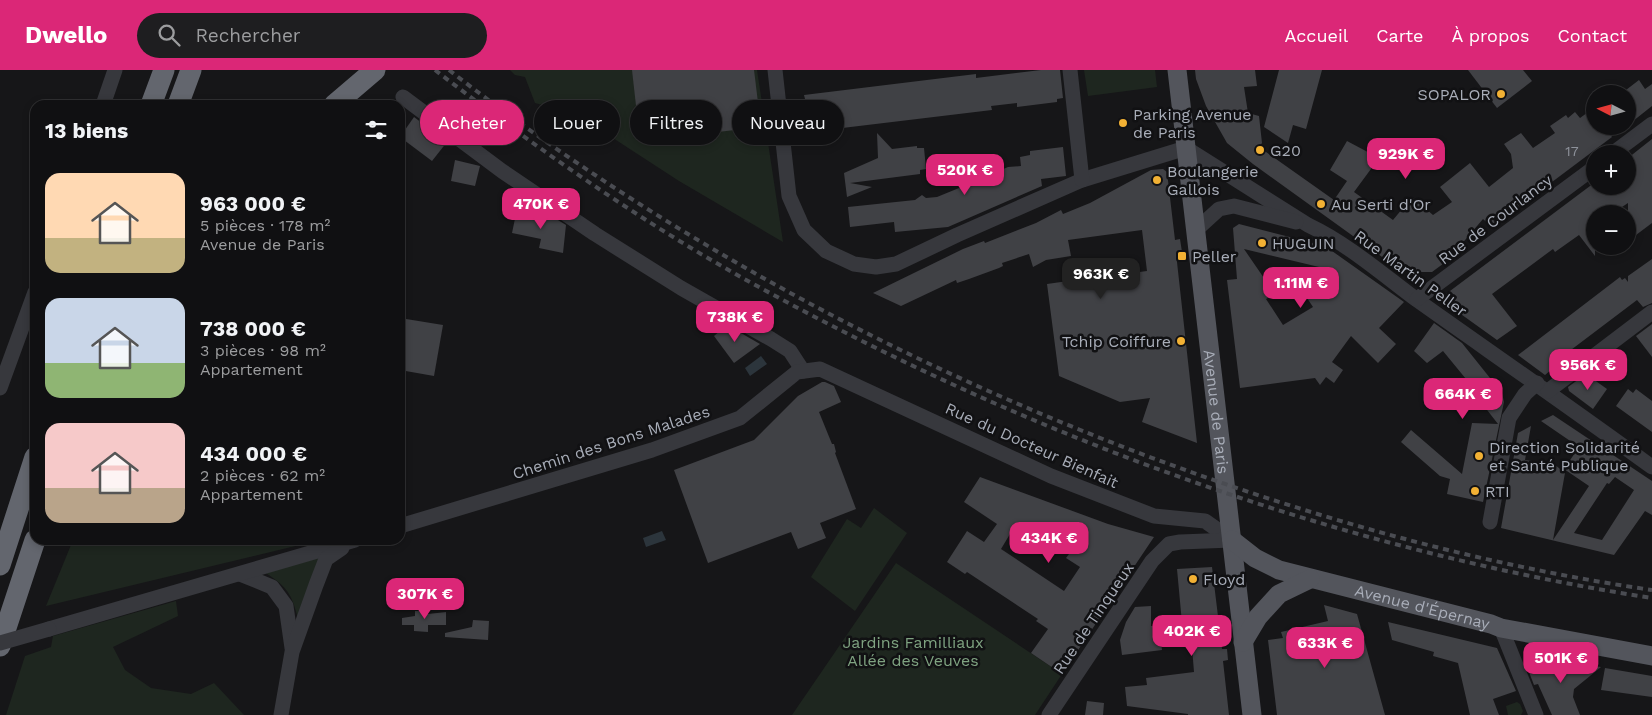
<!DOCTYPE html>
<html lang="fr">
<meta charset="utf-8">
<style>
body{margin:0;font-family:"Work Sans",sans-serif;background:#1e1e20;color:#f1f3f6;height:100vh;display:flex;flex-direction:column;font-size:19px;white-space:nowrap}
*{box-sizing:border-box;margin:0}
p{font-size:16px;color:#9c9d9f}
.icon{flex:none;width:28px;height:28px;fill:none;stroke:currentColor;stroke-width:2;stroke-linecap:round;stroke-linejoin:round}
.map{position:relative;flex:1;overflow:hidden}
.sheet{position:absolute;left:30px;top:30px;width:375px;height:445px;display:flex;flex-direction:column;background:#101012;border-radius:15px;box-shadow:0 2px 8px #0003,0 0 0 1px #303032}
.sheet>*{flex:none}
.guide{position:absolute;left:420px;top:30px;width:475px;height:45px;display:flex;gap:10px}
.needle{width:32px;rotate:276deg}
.controls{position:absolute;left:1586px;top:15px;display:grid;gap:10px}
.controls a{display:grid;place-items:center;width:50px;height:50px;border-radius:50%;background:#101012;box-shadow:0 2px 8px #0003,0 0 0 1px #303032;font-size:25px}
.price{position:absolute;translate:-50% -42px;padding:0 11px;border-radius:10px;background:#db2777;color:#fff;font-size:16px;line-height:32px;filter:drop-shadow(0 1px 2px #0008)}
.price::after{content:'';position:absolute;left:50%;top:30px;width:15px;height:11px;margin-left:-8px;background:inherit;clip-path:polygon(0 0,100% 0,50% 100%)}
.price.active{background:#222;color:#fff}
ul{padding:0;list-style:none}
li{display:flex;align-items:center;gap:15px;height:125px;padding:0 15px}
li span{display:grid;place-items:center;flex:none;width:140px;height:100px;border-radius:15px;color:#555}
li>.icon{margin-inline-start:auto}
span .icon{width:60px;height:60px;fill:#fffc;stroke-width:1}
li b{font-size:21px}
h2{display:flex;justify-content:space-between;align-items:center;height:60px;padding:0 15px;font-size:21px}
.chip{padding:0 18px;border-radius:22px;background:#101012;box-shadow:0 2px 8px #0003,0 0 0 1px #303032;font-size:18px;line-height:45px}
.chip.active{background:#db2777;color:#fff}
header{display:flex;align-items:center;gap:30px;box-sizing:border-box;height:70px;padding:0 25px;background:#db2777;color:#fff}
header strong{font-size:24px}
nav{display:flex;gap:28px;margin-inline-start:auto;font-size:18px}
.search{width:350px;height:45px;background:#1e1e20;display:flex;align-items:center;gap:12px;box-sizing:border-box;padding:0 18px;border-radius:28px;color:#9c9d9f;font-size:19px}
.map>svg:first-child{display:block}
</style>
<header>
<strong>Dwello</strong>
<div class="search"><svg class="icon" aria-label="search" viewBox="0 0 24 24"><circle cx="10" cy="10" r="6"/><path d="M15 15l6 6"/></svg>Rechercher</div>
<nav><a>Accueil</a><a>Carte</a><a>À propos</a><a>Contact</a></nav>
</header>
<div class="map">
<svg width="1652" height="645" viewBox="0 0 1652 645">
<rect width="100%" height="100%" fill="#161618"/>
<!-- green -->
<g fill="#1e261f">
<path d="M510 0H757L783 172 679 111 576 44 535 33 525 7 515 5Z"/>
<path d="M1084 0H1155L1157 17 1088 26Z"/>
<path d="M874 438 907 463 855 541 811 507 847 449 861 458Z"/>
<path d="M73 470H320L46 536Z"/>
<path d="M321 487 298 548C291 523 288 518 266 503Z"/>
<path d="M896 493 1062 604 1035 645H792Z"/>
<path d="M176 531 178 546 113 577 125 600 151 618 191 624 214 613 244 645H6L25 586 51 577 53 566Z"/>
<path d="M1517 632 1520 634 1523 641 1521 645H1508L1506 636Z"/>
</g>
<!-- water -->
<g fill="#2c353c">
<path d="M761 286 767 294 750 306 745 298Z"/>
<path d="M662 461 666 470 646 477 643 468Z"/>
</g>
<!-- building -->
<g fill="#404145" fill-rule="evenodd">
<path d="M632 0H754L761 57 640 71Z"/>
<path d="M1041 0H1060L1063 28 1057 29V32L1017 37V33L991 36 992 40 834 59V55L808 58V55L794 56 792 31 805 29 804 25 976 4V8Z"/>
<path d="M1195 0H1255L1257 16 1244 17 1248 43 1259 46 1262 73 1259 77 1334 130 1347 111 1330 100 1347 71 1379 88 1354 122 1393 150 1412 127 1433 145 1452 132 1440 117 1470 93 1489 117 1513 98 1511 84 1504 74 1521 63 1533 78 1555 63 1550 56 1566 45 1568 48 1575 42 1580 48 1595 37V56H1604L1612 67 1492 157 1483 149 1454 183 1455 185 1432 202H1403L1253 94 1227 73 1206 36 1196 9Z"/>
<path d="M1279 0H1322L1306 59 1293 55 1288 73 1264 57Z"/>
<path d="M1468 0H1523L1532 11 1497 38Z"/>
<path d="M1639 10 1645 19 1652 14V36L1628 55V22L1626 20Z"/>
<path d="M414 47 447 72 432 91 400 67Z"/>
<path d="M877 63 892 79 917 76V78H924L926 99 920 100V104L850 113 872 117 847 127 844 103 878 88Z"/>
<path d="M1652 69V153L1628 171V133L1616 141 1613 137 1603 144H1595V186L1579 165 1555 182 1553 179 1492 224 1517 256 1497 270 1444 232 1448 227 1446 224 1590 116H1628V88Z"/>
<path d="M1063 77 1066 106 1041 109 1042 116 948 157 895 162 894 152 850 157 848 137 915 130 922 125 926 128 937 127 959 118 969 117 970 106 980 109 1008 97 1021 96 1020 87 1030 85V81Z"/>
<path d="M455 90 480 96 475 116 451 111Z"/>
<path d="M1163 99 1167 102 1175 170 1180 169 1182 182 1176 183 1197 373 1142 352 1150 328 1120 332 1059 306 1047 214 1075 210 1073 198 1099 195 1101 207 1147 201 1142 160 1068 170 1071 186 1046 190 1033 197 1029 184 1002 193 1003 196 999 198 969 209 957 213 956 210 901 236 873 223 963 179 984 171 985 173 1036 153 1061 140 1063 144 1090 133 1151 100Z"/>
<path d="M517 139 553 147 566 155 563 183 539 178 541 169 512 163Z"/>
<path d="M1239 154 1325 176 1404 232 1379 258 1396 274 1378 293 1351 266 1332 292 1343 300 1334 313 1326 307 1320 315 1315 308 1240 318 1227 210 1237 209 1233 158ZM1244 179 1319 197 1337 209 1307 228 1313 237 1283 255 1266 229 1275 224Z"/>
<path d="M1652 189V233L1643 237 1637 230 1555 292 1557 295 1545 305 1518 285 1620 207 1622 210 1625 208 1628 212V206Z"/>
<path d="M400 248 443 255 434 306 400 300Z"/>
<path d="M1434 253 1462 273 1502 323 1504 332 1483 432 1447 424 1450 409 1440 406 1401 372 1411 360 1462 404 1472 353 1498 354 1477 327 1476 328 1465 310 1466 309 1443 281 1427 293 1414 281Z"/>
<path d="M1652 254V287L1636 266Z"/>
<path d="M727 255 760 274 734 293 714 266Z"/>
<path d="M1586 304 1607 319 1593 339 1569 321 1568 317Z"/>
<path d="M822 312H825L834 316 841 332 819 342 832 374H834L836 382 835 383 856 439 820 453 826 468 798 479 791 462 708 493 674 400 754 370 798 326Z"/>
<path d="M1628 319 1633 323 1636 319 1652 331V362L1616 336Z"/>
<path d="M1553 345 1652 411V445L1645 441 1614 485 1501 458 1518 363 1531 356 1525 390 1554 394 1565 403 1553 470 1589 416 1564 399 1579 377 1541 351ZM1615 407 1634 420 1602 470 1574 463 1607 413 1609 414Z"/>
<path d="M980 407 1108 454 1154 467 1062 604 1031 583 1048 559 1036 551 1038 549 967 502 965 504 947 492 967 461 984 472 997 454 964 432ZM1013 459 1072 480 1066 488 1080 497 1064 521 1001 479Z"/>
<path d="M1212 497 1222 579H1227L1228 590 1223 591 1229 645H1188V644L1127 636 1125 617 1147 615 1146 608 1194 602 1192 577 1194 576 1191 552 1182 553 1177 499Z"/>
<path d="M1324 535 1357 544 1385 645H1277L1268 570 1283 568 1281 562 1328 551Z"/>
<path d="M1151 536V556H1159L1162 580 1122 585 1120 570 1126 552 1135 537Z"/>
<path d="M415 541H428V544L446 542V555H428V562L414 561V555H402V548L415 546Z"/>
<path d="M473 550 489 551 488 570 445 567V563L472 557Z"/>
<path d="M1388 552 1497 578 1516 621 1493 629 1499 645H1470L1458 593 1433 586 1434 582 1392 570Z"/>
<path d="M1555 590 1601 597 1574 619 1573 627 1580 645H1552L1538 614 1534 615 1529 602Z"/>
<path d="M1605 598 1652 606V627L1601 620Z"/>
<path d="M1087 631 1104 633 1103 645H1085Z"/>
</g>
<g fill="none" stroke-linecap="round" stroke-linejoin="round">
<!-- minor -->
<g stroke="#37383d" stroke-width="15">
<path d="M775 0 789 126 804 160 826 181 854 194 876 197 896 194 957 165 1082 110 1186 78 1308 155C1348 174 1382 204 1417 230 1496 286 1574 340 1652 397"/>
<path d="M1070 0 1082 110"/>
<path d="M403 27 502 101 595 164 681 218 771 269 790 281 803 301"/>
<path d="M103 35 115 0"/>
<path d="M1612 84 1652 54"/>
<path d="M1196 160 1219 139 1234 136 1296 152"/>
<path d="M1417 229 1595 97"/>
<path d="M0 318 35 222"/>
<path d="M1548 321 1652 242"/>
<path d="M1490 452 1509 348 1525 324 1537 313"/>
<path d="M400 456 652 380 740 348 797 302 820 299 1051 406 1154 446 1205 451 1232 470"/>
<path d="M240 504 272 517 286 536 292 578"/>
<path d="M1501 558 1536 645"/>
<path d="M49 559 355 470"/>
<path d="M281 645 292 582 316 515 326 489 342 478"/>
<path d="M1049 645 1152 491 1169 474 1180 472 1232 470"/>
</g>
<!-- major -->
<g stroke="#53555c" stroke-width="19">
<path id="s1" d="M1177 0 1252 645"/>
<path id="s2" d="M1232 470 1255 488 1279 500 1491 554 1501 558 1652 586"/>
<path d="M1243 572 1258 547 1279 524 1310 509"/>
</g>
<!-- highway -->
<g stroke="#63666e" stroke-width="21">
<path d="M151 35 164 0"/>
<path d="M178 35 191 0"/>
<path d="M334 35 375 0"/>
<path d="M0 495 35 387"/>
<path d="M0 576 35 470"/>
</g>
<!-- rail -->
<g stroke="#4a4c52" stroke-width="4" stroke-dasharray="6 5" stroke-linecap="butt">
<path d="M435 0C534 76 638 150 748 211 1028 366 1335 479 1652 528"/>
<path d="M449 0C654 159 884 285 1126 378 1296 443 1472 494 1652 520"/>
</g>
<!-- minor-bridge -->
<path stroke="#37383d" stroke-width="15" d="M0 573 49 559"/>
</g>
<!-- markers -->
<g fill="#f2b134" stroke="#111113" stroke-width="2">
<circle cx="1501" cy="24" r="5"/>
<circle cx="1123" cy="53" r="5"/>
<circle cx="1260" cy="80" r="5"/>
<circle cx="1157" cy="110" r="5"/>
<circle cx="1321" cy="134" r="5"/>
<circle cx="1262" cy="173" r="5"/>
<rect x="1177" y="181" width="10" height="10" rx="2.5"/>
<circle cx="1181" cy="271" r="5"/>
<circle cx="1479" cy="386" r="5"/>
<circle cx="1475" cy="421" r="5"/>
<circle cx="1193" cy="509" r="5"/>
</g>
<g text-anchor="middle" stroke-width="5" stroke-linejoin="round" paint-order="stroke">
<!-- number labels -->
<g font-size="14" fill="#8e929b">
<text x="1572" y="86">17</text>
</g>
<!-- poi labels -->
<g font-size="16" fill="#a8adb8" stroke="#111113" text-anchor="start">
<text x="1491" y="30" text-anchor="end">SOPALOR</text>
<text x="1133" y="50">Parking Avenue<tspan x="1133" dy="18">de Paris</tspan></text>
<text x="1270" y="86">G20</text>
<text x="1167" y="107">Boulangerie<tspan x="1167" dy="18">Gallois</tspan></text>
<text x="1331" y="140">Au Serti d'Or</text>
<text x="1272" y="179">HUGUIN</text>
<text x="1192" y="192">Peller</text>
<text x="1171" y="277" text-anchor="end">Tchip Coiffure</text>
<text x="1489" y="383">Direction Solidarité<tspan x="1489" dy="18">et Santé Publique</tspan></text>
<text x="1485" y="427">RTI</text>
<text x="1203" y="515">Floyd</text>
</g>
<!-- street labels -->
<g font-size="16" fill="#a8adb8" stroke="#111113">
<text transform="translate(1495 149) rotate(-37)" y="6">Rue de Courlancy</text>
<text transform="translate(1411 203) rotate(36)" y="6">Rue Martin Peller</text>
<text dy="6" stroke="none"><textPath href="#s1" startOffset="344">Avenue de Paris</textPath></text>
<text transform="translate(611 372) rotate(-18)" y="6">Chemin des Bons Malades</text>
<text transform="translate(1032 375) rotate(24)" y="6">Rue du Docteur Bienfait</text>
<text dy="6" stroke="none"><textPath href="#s2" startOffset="204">Avenue d'Épernay</textPath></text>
<text transform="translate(1093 548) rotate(-56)" y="6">Rue de Tinqueux</text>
</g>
<!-- park labels -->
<g font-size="16" fill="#7fa381" stroke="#111113">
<text x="913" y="578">Jardins Familliaux<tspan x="913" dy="18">Allée des Veuves</tspan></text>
</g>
</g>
</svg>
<div class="controls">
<a><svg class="needle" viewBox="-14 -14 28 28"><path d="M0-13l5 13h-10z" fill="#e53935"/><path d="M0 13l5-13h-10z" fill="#9c9d9f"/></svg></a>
<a>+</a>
<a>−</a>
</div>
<b class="price" style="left:1406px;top:110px">929K €</b>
<b class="price" style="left:965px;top:126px">520K €</b>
<b class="price" style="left:541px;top:160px">470K €</b>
<b class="price active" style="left:1101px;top:230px">963K €</b>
<b class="price" style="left:1301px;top:239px">1.11M €</b>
<b class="price" style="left:735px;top:273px">738K €</b>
<b class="price" style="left:1588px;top:321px">956K €</b>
<b class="price" style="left:1463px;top:350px">664K €</b>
<b class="price" style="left:1049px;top:494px">434K €</b>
<b class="price" style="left:425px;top:550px">307K €</b>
<b class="price" style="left:1192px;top:587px">402K €</b>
<b class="price" style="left:1325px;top:599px">633K €</b>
<b class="price" style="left:1561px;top:614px">501K €</b>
<div class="guide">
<a class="chip active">Acheter</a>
<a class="chip">Louer</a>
<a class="chip">Filtres</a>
<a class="chip">Nouveau</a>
</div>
<section class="sheet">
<h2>13 biens<svg class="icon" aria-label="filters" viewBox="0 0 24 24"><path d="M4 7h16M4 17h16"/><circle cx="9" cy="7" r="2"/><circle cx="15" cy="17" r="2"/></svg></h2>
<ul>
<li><span style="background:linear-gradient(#ffd9b3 65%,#c2b280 0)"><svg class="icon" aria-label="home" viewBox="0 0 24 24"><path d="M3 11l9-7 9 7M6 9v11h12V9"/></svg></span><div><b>963 000 €</b><p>5 pièces · 178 m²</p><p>Avenue de Paris</p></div></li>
<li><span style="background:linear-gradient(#c9d6e8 65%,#8fb573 0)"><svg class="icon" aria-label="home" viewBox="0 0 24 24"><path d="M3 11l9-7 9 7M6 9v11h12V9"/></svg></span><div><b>738 000 €</b><p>3 pièces · 98 m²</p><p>Appartement</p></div></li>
<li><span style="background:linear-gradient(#f6c9c9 65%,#b9a48a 0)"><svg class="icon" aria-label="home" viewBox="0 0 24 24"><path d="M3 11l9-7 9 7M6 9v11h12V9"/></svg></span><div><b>434 000 €</b><p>2 pièces · 62 m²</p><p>Appartement</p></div></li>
</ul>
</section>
</div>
